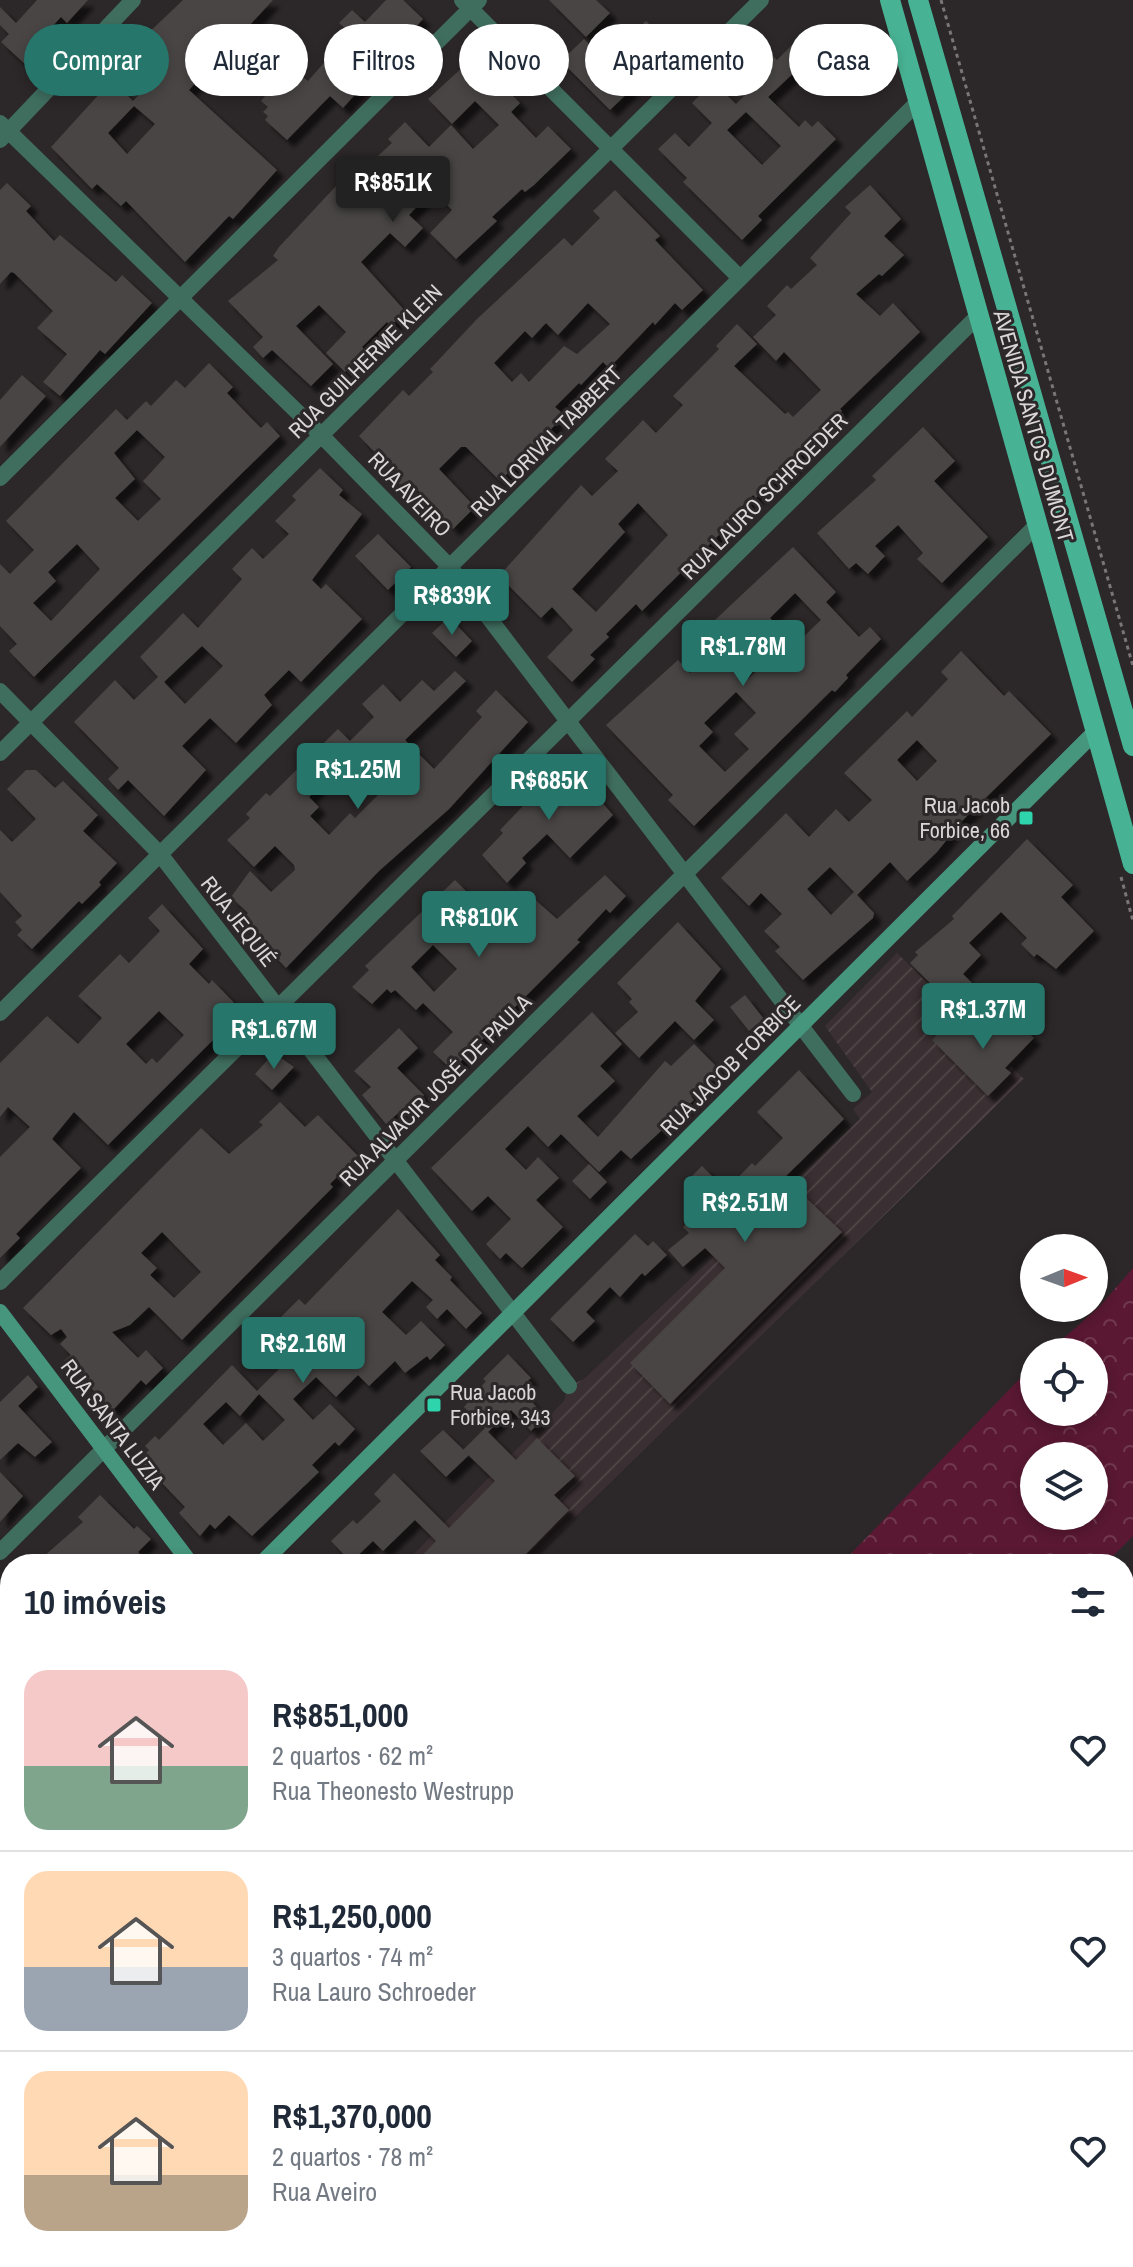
<!DOCTYPE html>
<html lang="pt">
<meta charset="utf-8">
<style>
body{margin:0;font-family:"Archivo Narrow",sans-serif;background:#f6f6f7;color:#1f2937;height:100vh;display:flex;flex-direction:column;font-size:30px;white-space:nowrap}
*{box-sizing:border-box;margin:0}
p{font-size:26px;color:#747a83}
.icon{flex:none;width:44px;height:44px;fill:none;stroke:currentColor;stroke-width:2;stroke-linecap:round;stroke-linejoin:round}
.map{position:relative;flex:1;overflow:hidden}
.details{position:absolute;left:0px;top:1554px;width:1134px;height:714px;display:flex;flex-direction:column;background:#fff;border-radius:32px 32px 0 0;box-shadow:0 4px 12px #0003}
.details>*{flex:none}
.top-card{position:absolute;left:24px;top:24px;width:1086px;height:72px;display:flex;gap:16px}
.needle{width:52px;rotate:89deg}
.fabs{position:absolute;left:1020px;top:1234px;display:grid;gap:16px}
.fabs a{display:grid;place-items:center;width:88px;height:88px;border-radius:50%;background:#fff;box-shadow:0 4px 12px #0003;font-size:40px}
.price{position:absolute;translate:-50% -68px;padding:0 18px;border-radius:8px;background:#26766b;color:#fff;font-size:26px;line-height:52px;filter:drop-shadow(0 2px 4px #0008)}
.price::after{content:'';position:absolute;left:50%;top:48px;width:24px;height:18px;margin-left:-12px;background:inherit;clip-path:polygon(0 0,100% 0,50% 100%)}
.price.on{background:#222;color:#fff}
ul{padding:0;list-style:none}
li{display:flex;align-items:center;gap:24px;height:200px;padding:0 24px}
li+li{border-top:2px solid #e0e1e3}
li span{display:grid;place-items:center;flex:none;width:224px;height:160px;border-radius:24px;color:#555}
li>.icon{margin-inline-start:auto}
span .icon{width:96px;height:96px;fill:#fffc;stroke-width:1}
li b{font-size:34px}
h2{display:flex;justify-content:space-between;align-items:center;height:96px;padding:0 24px;font-size:34px}
.pill{padding:0 28px;border-radius:36px;background:#fff;box-shadow:0 4px 12px #0003;font-size:28px;line-height:72px}
.pill.on{background:#26766b;color:#fff}
.map>svg:first-child{display:block}
</style>
<div class="map">
<svg width="1133" height="2267" viewBox="0 0 1133 2267">
<defs>
<pattern id="industrial-furrows" width="10" height="10" patternUnits="userSpaceOnUse" patternTransform="scale(2)"><rect width="10" height="10" fill="#3a2f32"/><path d="M-1 1l2-2M0 10L10 0M9 11l2-2" fill="none" stroke="#4d4345"/></pattern>
<pattern id="forest-crowns" width="20" height="18" patternUnits="userSpaceOnUse" patternTransform="scale(2)"><rect width="20" height="18" fill="#5a1832"/><path d="M2 6a3 3 0 1 1 6 0M12 15a3 3 0 1 1 6 0" fill="none" stroke="#71394f"/></pattern>
<filter id="shadow"><feDropShadow dx="7" dy="7" stdDeviation="2" flood-color="#0009"/></filter>
</defs>
<rect width="100%" height="100%" fill="#2c2728"/>
<!-- industrial -->
<path fill="url(#industrial-furrows)" d="M897 953 1024 1079 527 1564H404L564 1401 569 1386 584 1379 860 1119 853 1109 872 1092 825 1026Z"/>
<!-- forest -->
<g fill="url(#forest-crowns)" fill-rule="evenodd">
<path d="M1133 1268V1536L1105 1564H841L1034 1364V1412H1094V1352H1048L1100 1306ZM1034 1456H1094V1516H1034Z"/>
<path d="M1133 1951V2267H819L828 2258H1124V1960Z"/>
<path d="M10 2090V2258H475L483 2267H0V2100Z"/>
</g>
<!-- green -->
<path fill="#5a1832" d="M0 2014 10 2028V2068L0 2079Z"/>
<!-- building -->
<g fill="#4a4445" fill-rule="evenodd" filter="url(#shadow)">
<path d="M37 0H88L67 23 61 17 37 43 42 49 26 65 1 42 9 34 0 25V7L16 23Z"/>
<path d="M183 0H273L248 27 269 45 248 70 225 50 189 90 277 170 233 219 229 216 185 262 126 201 121 206 97 184 92 189 51 147 112 80 133 101 161 72 137 51 144 44 140 41ZM134 106 155 124 127 154 108 133Z"/>
<path d="M386 0H403L423 19 343 108 330 96 287 140 265 120 268 116 263 112 268 107 261 101 289 67 308 81 329 57 349 75 371 51 339 23 352 10 365 22Z"/>
<path d="M549 0H596L610 13 586 37Z"/>
<path d="M646 21 670 44 653 62 646 55 623 81 632 89 610 110 561 61 584 39 604 59Z"/>
<path d="M799 38 815 53 768 97 799 127 805 120 812 127 818 121 836 139 758 216 762 220 742 240 683 182 687 178 658 149 675 133 689 147 712 123 692 103 713 82 736 104 768 72 759 62 769 52 777 60ZM746 112 781 146 762 165 727 130Z"/>
<path d="M477 54 486 64 481 69 506 96 510 93 520 103 511 112 536 138 548 126 571 149 534 185 525 192 522 189 492 217 497 221 456 259 430 233 452 210 432 191 409 215 423 228 405 247 390 233 361 262 406 312 390 326 387 322 362 347 365 350 345 372 326 353 346 332 319 305 296 326 333 364 311 386 272 350 263 358 253 347 263 337 228 301 278 260 273 256 279 247 336 186 347 197 373 171 368 165 392 143 388 139 405 122 429 147 451 125 473 149 499 125 475 101 452 124 428 99Z"/>
<path d="M7 183 31 206 26 211 54 241 60 235 116 282 122 275 152 303 105 354 100 350 60 396 43 382 67 354 37 328 53 311 14 273 11 272 0 284V190Z"/>
<path d="M870 185 901 219 884 236 904 255 882 276 879 274 856 294 880 316 893 303 920 332 840 409 842 411 797 455 800 459 782 479 779 476 756 498 753 495 727 522 729 525 642 611 636 604 606 634 609 637 590 655 595 659 572 682 547 657 573 630 552 607 541 618 499 576 581 485 592 496 618 471 605 459 643 420 656 433 683 405 673 396 719 349 716 346 737 324 757 344 734 366 785 414 788 412 793 417 821 390 784 352 776 361 753 337 776 315 767 306 787 285 791 289 817 265 810 258 851 213 845 207ZM638 503 668 535 596 612 572 589 625 532 618 524Z"/>
<path d="M615 190 660 236 655 240 703 290 682 310 675 303 655 325 653 322 609 368 603 362 581 385 579 383 555 407 562 413 554 421 556 424 500 481 466 447H461L439 469 475 507 453 529 409 480 402 487 392 476 395 473 359 436 403 390 409 396 433 372 430 369 477 319 564 238 572 246 600 218 593 211ZM588 303 610 324 577 354 564 346 529 382 521 373 512 382 494 363 525 331 532 338 546 323 558 335Z"/>
<path d="M209 363 233 387 227 393 250 417 261 428 267 422 280 436 34 677 9 651 17 644 0 626V564L10 574 34 550 6 521 116 409 127 420 146 401 151 406 176 380 185 388ZM137 430 165 457 143 481 161 499 138 521 115 498 135 479 114 453ZM77 544 100 569 51 621 33 603 56 581 48 572Z"/>
<path d="M22 375 46 396 0 447V400Z"/>
<path d="M923 427 955 461 934 481 988 537 942 583 917 559 923 553 898 525 875 546 885 556 868 574 856 563 849 569 817 533 876 480 872 476Z"/>
<path d="M320 468 343 490 339 495 362 514 312 580 321 589 326 584 362 619 301 682 289 670 264 695 272 705 236 743 210 718 182 746 206 770 164 816 128 780 118 790 108 779 119 768 74 722 115 680 134 700 158 677 140 657 183 613 198 628 242 579 232 569 252 548 263 559 289 534 275 521 296 500 292 496ZM202 646 223 666 185 704 164 682Z"/>
<path d="M378 534 411 567 388 590 355 556Z"/>
<path d="M793 547 836 592 826 602 859 637 870 627 881 639 846 675 848 678 835 692 832 690 694 826 668 800 673 795 606 725 678 660 690 673 716 647 748 679 772 656 749 632 724 656 701 633ZM795 593 821 620 801 639 796 635 791 639 770 618ZM736 692 756 713 734 734 749 749 725 772 699 746 713 732 704 723Z"/>
<path d="M449 617 472 641 456 657 432 633Z"/>
<path d="M961 651 1004 696 1009 691 1051 734 962 821 937 852 907 881 890 862 857 895 874 913 873 918 803 980 775 951 780 947 764 931 782 914 761 893 749 906 721 878 786 813 809 837 836 809 849 822 872 800 844 773 907 711 912 717 948 679 941 672ZM917 740 937 761 917 781 897 760ZM830 867 854 892 831 915 807 889Z"/>
<path d="M455 671 466 681 405 740 434 769 482 717 476 711 496 690 528 722 449 809 379 871 286 968 240 920 248 913 231 897 250 871 271 892 295 870 294 865 275 846 254 867 227 840 250 818 246 814 266 793 270 796 338 729 350 741 374 717 362 704 383 684 400 702 422 680 434 691ZM350 757 381 792 355 818 350 813 329 835 310 816 319 807 309 797Z"/>
<path d="M566 761 613 815 570 858 547 834 522 858 526 863 507 883 482 855 503 833 500 830Z"/>
<path d="M26 770H36L55 788 63 781 98 815 83 831 117 863 99 882 101 885 82 904 79 901 32 949 17 935 22 930 15 922 22 916 0 892V830L12 842 36 819 7 789Z"/>
<path d="M1027 839 1073 885 1061 897 1094 931 1056 969 1037 954 1034 957 1021 944 1027 938 1001 912 969 943 981 955 963 974 977 988 956 1009 910 963 918 955 915 952 954 919 952 916Z"/>
<path d="M605 875 626 896 610 913 606 909 577 940 580 942 452 1070 433 1052 453 1032 423 1003 416 1010 395 990 391 993 387 989 372 1004 352 987 369 970 365 966 455 880 489 914 513 891 525 905 532 897 557 919ZM433 945 457 969 434 992 411 967Z"/>
<path d="M162 904 203 949 189 964 209 984 212 980 242 1011 108 1145 74 1112 52 1139 81 1168 16 1234 20 1238 0 1258V1157L30 1127 8 1107 0 1117V1063L47 1016 78 1044 102 1018 78 996 120 954 129 963 160 931 148 918ZM159 1011 184 1035 157 1063 152 1058 146 1064 126 1044Z"/>
<path d="M678 922 721 969 695 1001 714 1020 694 1040 675 1021 639 1058 615 1033 638 1012 629 1002 632 999 617 983Z"/>
<path d="M745 995 764 1019 749 1031 730 1007Z"/>
<path d="M592 1012 622 1044 600 1066 615 1081 577 1116 598 1137 665 1061 671 1066 694 1044 719 1069 691 1096 694 1100 631 1159 621 1150 599 1172 561 1134 548 1147 528 1126 505 1149 526 1170 538 1157 559 1178 536 1200 563 1227 522 1268 506 1253 500 1259 486 1244 511 1219 488 1196 472 1211 431 1168Z"/>
<path d="M956 1015 984 1043 1011 1016 1034 1038 1005 1068 1011 1073 988 1096 932 1040Z"/>
<path d="M399 1028 418 1048 397 1068 424 1095 409 1110 405 1107 386 1124 362 1095 371 1087 354 1071Z"/>
<path d="M274 1053 294 1067 272 1090 255 1074Z"/>
<path d="M799 1070 844 1119 777 1185 771 1179 748 1203 769 1224 800 1192 842 1232 670 1404 630 1363 725 1268 705 1248 683 1267 668 1250 689 1233 683 1227 707 1203 686 1182 702 1166 726 1190 752 1163 755 1166 783 1138 757 1112Z"/>
<path d="M280 1102 305 1127 318 1115 358 1156 330 1184 333 1187 182 1340 149 1307 130 1325 112 1332 138 1358 146 1350 163 1368 146 1385 141 1380 113 1410 64 1361 71 1355 60 1344 67 1337 61 1329 51 1335 23 1308 201 1128 229 1154 263 1125 259 1122ZM162 1232 201 1272 174 1298 150 1275 157 1268 141 1253Z"/>
<path d="M589 1164 607 1182 590 1199 572 1181Z"/>
<path d="M398 1209 440 1255 435 1260 452 1277 450 1280 482 1313 466 1329 447 1309 437 1319 426 1307 433 1300 412 1281 382 1312 406 1335 421 1321 445 1345 430 1360 427 1356 405 1373 395 1361 369 1386 358 1375 336 1397 316 1377 293 1399 313 1420 330 1404 355 1429 339 1446 335 1442 312 1465 319 1472 252 1536 229 1515 215 1529 210 1524 200 1536 179 1513 185 1507 140 1460 149 1450 145 1446 155 1436 159 1440 232 1365 257 1391 280 1368 261 1347 283 1325 278 1320 299 1299 305 1305ZM259 1394 285 1420 263 1441 246 1423 223 1445 203 1424 226 1402 240 1416Z"/>
<path d="M635 1234 648 1246 653 1241 667 1255 645 1276 642 1273 620 1297 610 1287 586 1312 595 1321 573 1342 550 1319Z"/>
<path d="M508 1354 531 1378 520 1388 545 1417 531 1431 511 1410 488 1432 516 1460 537 1438 575 1476 554 1495 569 1510 516 1564H414L436 1541 415 1520 383 1551 373 1541 351 1562 331 1541 353 1520 357 1524 381 1501 374 1494 394 1473 449 1528 495 1481 463 1450 485 1428 464 1407 486 1381 483 1379Z"/>
<path d="M28 1375 38 1387 18 1406 52 1442 35 1457 18 1443 0 1460V1402Z"/>
<path d="M443 1430 469 1455 446 1477 420 1451Z"/>
<path d="M0 1472 23 1496 0 1522Z"/>
<path d="M100 1495 134 1529 137 1526 151 1539 138 1552 150 1564H35L83 1522 78 1517Z"/>
</g>
<g fill="none" stroke-linecap="round" stroke-linejoin="round">
<!-- path -->
<g stroke="#7a7677" stroke-width="3" stroke-dasharray="4 4" stroke-linecap="butt">
<path d="M941 0 1133 666"/>
<path d="M1121 877 1133 921"/>
</g>
<!-- street -->
<g stroke="#3f6e5f" stroke-width="16">
<path d="M462 0 740 278"/>
<path d="M0 123 321 435 450 567 853 1094"/>
<path d="M0 140 133 0"/>
<path d="M0 478 479 0"/>
<path d="M0 691 160 854 569 1386"/>
<path d="M0 753 761 0"/>
<path d="M0 1013 918 102"/>
<path d="M0 1282 978 316"/>
<path d="M0 1552 1037 525"/>
<path d="M1124 1788 1133 1769"/>
<path d="M0 1982 10 1996"/>
<path d="M0 2084 10 2074"/>
<path d="M607 2258 615 2267"/>
<path d="M693 2267 702 2258"/>
</g>
<!-- secondary -->
<g stroke="#46957d" stroke-width="16">
<path d="M0 1312 191 1564"/>
<path d="M261 1564 1095 732"/>
<path d="M0 1824 10 1814"/>
</g>
<!-- primary -->
<g stroke="#48b394" stroke-width="20">
<path d="M890 0 1133 864"/>
<path d="M918 0 1133 746"/>
</g>
</g>
<!-- markers -->
<g fill="#2ed4ab" stroke="#2c2728" stroke-width="3">
<rect x="1018" y="810" width="16" height="16" rx="4"/>
<rect x="426" y="1397" width="16" height="16" rx="4"/>
</g>
<g text-anchor="middle" stroke-width="6" stroke-linejoin="round" paint-order="stroke">
<!-- street labels -->
<g font-size="22" fill="#dad6d7" stroke="#2c2728">
<text transform="translate(365 361) rotate(-45)" y="8">RUA GUILHERME KLEIN</text>
<text transform="translate(1034 426) rotate(74)" y="8">AVENIDA SANTOS DUMONT</text>
<text transform="translate(546 441) rotate(-45)" y="8">RUA LORIVAL TABBERT</text>
<text transform="translate(410 494) rotate(46)" y="8">RUA AVEIRO</text>
<text transform="translate(764 496) rotate(-45)" y="8">RUA LAURO SCHROEDER</text>
<text transform="translate(239 921) rotate(52)" y="8">RUA JEQUIÉ</text>
<text transform="translate(730 1065) rotate(-45)" y="8">RUA JACOB FORBICE</text>
<text transform="translate(435 1090) rotate(-45)" y="8">RUA ALVACIR JOSÉ DE PAULA</text>
<text transform="translate(113 1424) rotate(53)" y="8">RUA SANTA LUZIA</text>
</g>
<!-- poi labels -->
<g font-size="22" fill="#dad6d7" stroke="#2c2728" text-anchor="end">
<text x="1010" y="813">Rua Jacob<tspan x="1010" dy="25">Forbice, 66</tspan></text>
<text x="450" y="1400" text-anchor="start">Rua Jacob<tspan x="450" dy="25">Forbice, 343</tspan></text>
</g>
</g>
</svg>
<div class="fabs">
<a><svg class="needle" viewBox="-14 -14 28 28"><path d="M0-13l5 13h-10z" fill="#e53935"/><path d="M0 13l5-13h-10z" fill="#747a83"/></svg></a>
<a><svg class="icon" aria-label="locate" viewBox="0 0 24 24"><circle cx="12" cy="12" r="6"/><path d="M12 2v4M12 18v4M2 12h4M18 12h4"/></svg></a>
<a><svg class="icon" aria-label="layers" viewBox="0 0 24 24"><path d="M12 4l9 5-9 5-9-5zM3 14l9 5 9-5"/></svg></a>
</div>
<b class="price on" style="left:393px;top:224px">R$851K</b>
<b class="price" style="left:452px;top:637px">R$839K</b>
<b class="price" style="left:743px;top:688px">R$1.78M</b>
<b class="price" style="left:358px;top:811px">R$1.25M</b>
<b class="price" style="left:549px;top:822px">R$685K</b>
<b class="price" style="left:479px;top:959px">R$810K</b>
<b class="price" style="left:983px;top:1051px">R$1.37M</b>
<b class="price" style="left:274px;top:1071px">R$1.67M</b>
<b class="price" style="left:745px;top:1244px">R$2.51M</b>
<b class="price" style="left:303px;top:1385px">R$2.16M</b>
<div class="top-card">
<a class="pill on">Comprar</a>
<a class="pill">Alugar</a>
<a class="pill">Filtros</a>
<a class="pill">Novo</a>
<a class="pill">Apartamento</a>
<a class="pill">Casa</a>
</div>
<section class="details">
<h2>10 imóveis<svg class="icon" aria-label="filters" viewBox="0 0 24 24"><path d="M4 7h16M4 17h16"/><circle cx="9" cy="7" r="2"/><circle cx="15" cy="17" r="2"/></svg></h2>
<ul>
<li><span style="background:linear-gradient(#f6c9c9 60%,#7fa58c 0)"><svg class="icon" aria-label="home" viewBox="0 0 24 24"><path d="M3 11l9-7 9 7M6 9v11h12V9"/></svg></span><div><b>R$851,000</b><p>2 quartos · 62 m²</p><p>Rua Theonesto Westrupp</p></div><svg class="icon" aria-label="heart" viewBox="0 0 24 24"><path d="M12 20l-8-8c-3-5 5-10 8-4 3-6 11-1 8 4z"/></svg></li>
<li><span style="background:linear-gradient(#ffd9b3 60%,#9aa5b1 0)"><svg class="icon" aria-label="home" viewBox="0 0 24 24"><path d="M3 11l9-7 9 7M6 9v11h12V9"/></svg></span><div><b>R$1,250,000</b><p>3 quartos · 74 m²</p><p>Rua Lauro Schroeder</p></div><svg class="icon" aria-label="heart" viewBox="0 0 24 24"><path d="M12 20l-8-8c-3-5 5-10 8-4 3-6 11-1 8 4z"/></svg></li>
<li><span style="background:linear-gradient(#ffd9b3 65%,#b9a48a 0)"><svg class="icon" aria-label="home" viewBox="0 0 24 24"><path d="M3 11l9-7 9 7M6 9v11h12V9"/></svg></span><div><b>R$1,370,000</b><p>2 quartos · 78 m²</p><p>Rua Aveiro</p></div><svg class="icon" aria-label="heart" viewBox="0 0 24 24"><path d="M12 20l-8-8c-3-5 5-10 8-4 3-6 11-1 8 4z"/></svg></li>
</ul>
</section>
</div>
